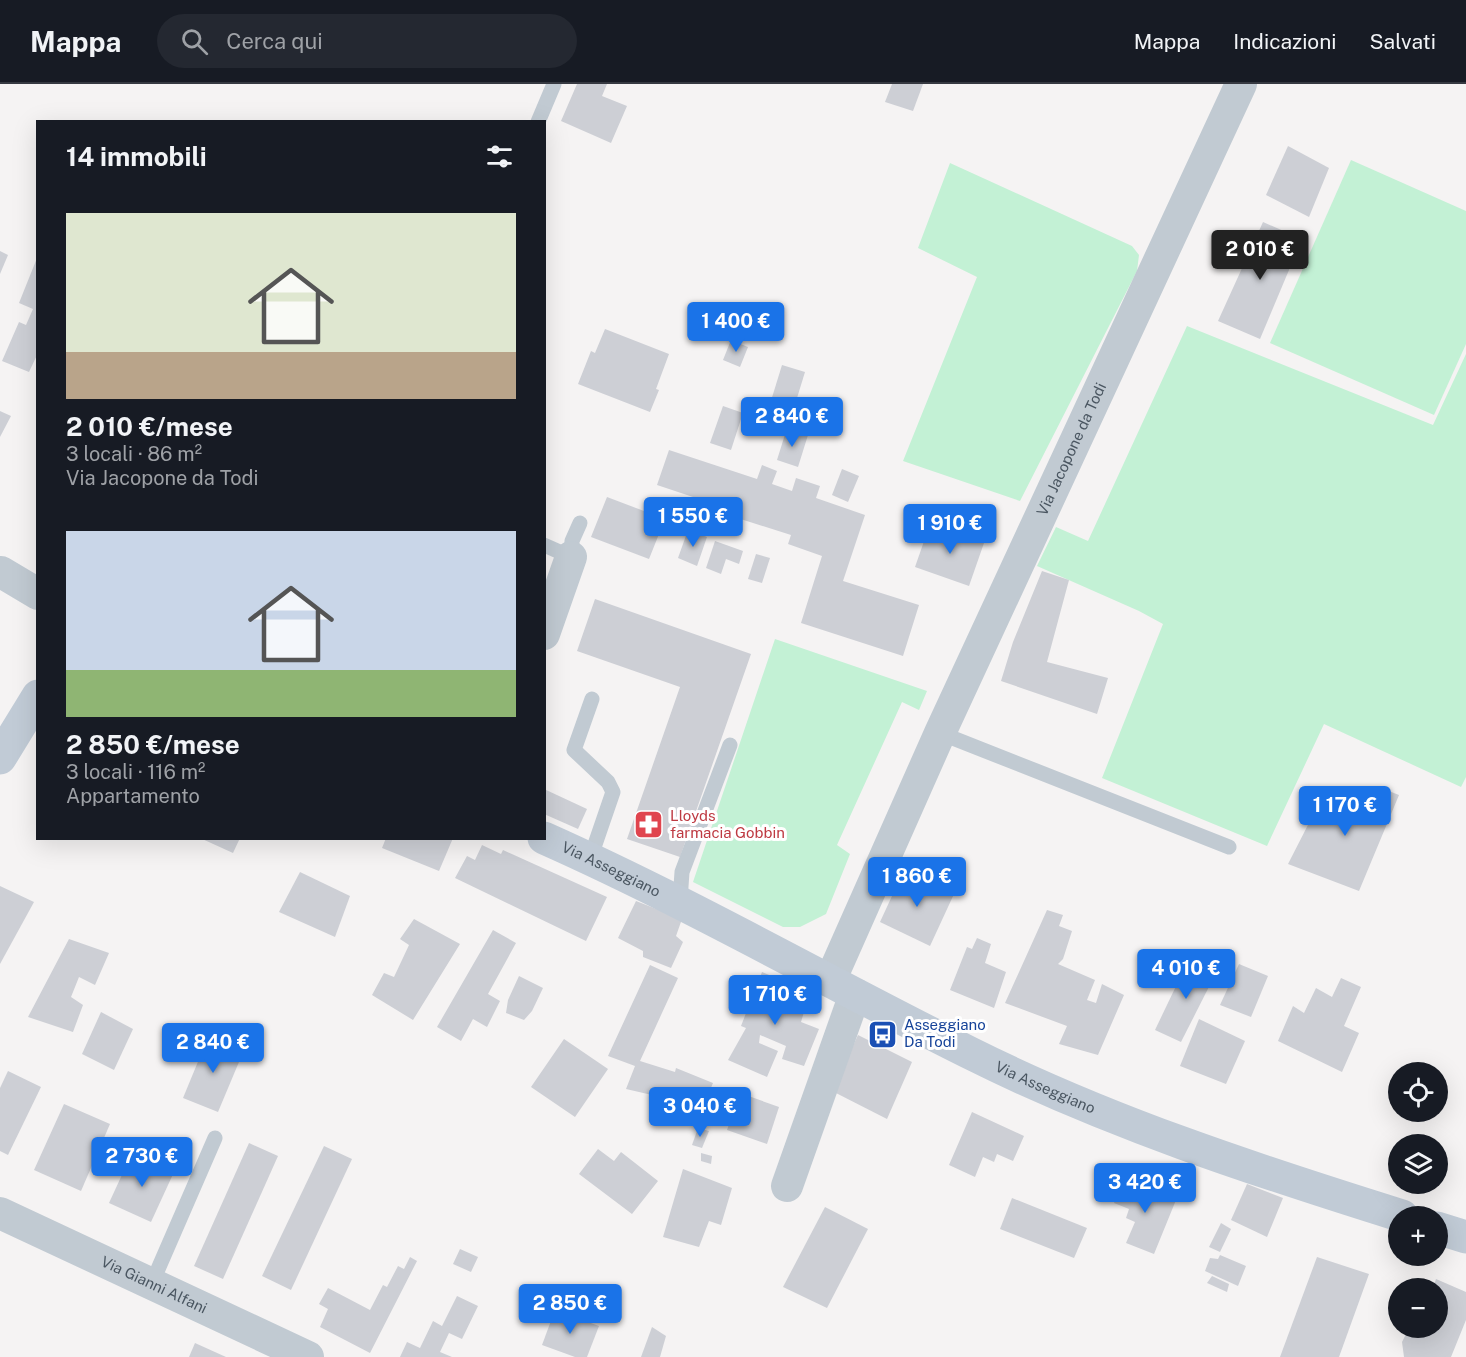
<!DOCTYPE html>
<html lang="it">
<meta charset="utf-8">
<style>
body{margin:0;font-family:"Public Sans",sans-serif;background:#242831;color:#f1f3f6;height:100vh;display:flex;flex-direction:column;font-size:22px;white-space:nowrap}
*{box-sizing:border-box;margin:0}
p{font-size:20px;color:#9ea1a6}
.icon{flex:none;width:33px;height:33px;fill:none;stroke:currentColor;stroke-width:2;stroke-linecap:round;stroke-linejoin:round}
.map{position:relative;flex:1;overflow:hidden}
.drawer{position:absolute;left:36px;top:36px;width:510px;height:720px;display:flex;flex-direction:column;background:#171b24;border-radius:0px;box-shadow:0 6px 24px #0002}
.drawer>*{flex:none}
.controls{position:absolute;left:1388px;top:978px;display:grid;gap:12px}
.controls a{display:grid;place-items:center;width:60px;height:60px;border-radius:50%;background:#171b24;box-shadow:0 6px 24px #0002;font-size:30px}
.price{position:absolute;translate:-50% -51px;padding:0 14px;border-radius:6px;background:#1a73e8;color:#fff;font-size:20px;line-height:39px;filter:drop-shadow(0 2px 3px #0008)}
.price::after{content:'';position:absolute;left:50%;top:36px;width:18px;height:14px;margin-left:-9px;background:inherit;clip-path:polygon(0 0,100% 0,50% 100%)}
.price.current{background:#222;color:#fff}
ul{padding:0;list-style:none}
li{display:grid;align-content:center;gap:12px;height:318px;padding:0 30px}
li span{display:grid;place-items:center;height:186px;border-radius:0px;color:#555}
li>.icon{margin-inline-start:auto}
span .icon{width:108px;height:108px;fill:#fffc;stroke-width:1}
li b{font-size:26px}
h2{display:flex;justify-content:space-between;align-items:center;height:72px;padding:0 30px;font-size:26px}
header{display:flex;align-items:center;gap:36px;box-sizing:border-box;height:84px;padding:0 30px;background:#171b24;border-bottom:2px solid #363941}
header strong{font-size:28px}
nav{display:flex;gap:33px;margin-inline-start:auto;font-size:21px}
.search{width:420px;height:54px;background:#242831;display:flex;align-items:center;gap:15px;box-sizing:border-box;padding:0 21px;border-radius:33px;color:#9ea1a6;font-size:22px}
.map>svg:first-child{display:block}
</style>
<header>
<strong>Mappa</strong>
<div class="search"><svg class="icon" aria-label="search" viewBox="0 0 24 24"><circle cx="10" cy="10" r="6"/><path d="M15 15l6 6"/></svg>Cerca qui</div>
<nav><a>Mappa</a><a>Indicazioni</a><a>Salvati</a></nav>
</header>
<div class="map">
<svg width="1466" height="1273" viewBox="0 0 1466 1273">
<rect width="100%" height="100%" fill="#f5f3f3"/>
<!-- green -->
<g fill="#c3f1d5">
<path d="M1351 76 1466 127V260L1434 331 1270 259Z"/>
<path d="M950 79 1132 162 1139 171 1137 187 1020 417 903 377 977 193 918 164Z"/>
<path d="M1187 242 1433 341 1466 270V693L1461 703 1324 640 1267 762 1102 694 1163 540 1139 527 1037 482 1056 443 1088 457Z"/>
<path d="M775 555 927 607 919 626 902 618 837 761 850 770 826 830 800 843H783L693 798Z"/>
</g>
<!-- building -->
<g fill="#cdcfd5">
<path d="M577 0H607L602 12 627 22 611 59 561 37Z"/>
<path d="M892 0H923L913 27 885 18Z"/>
<path d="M1288 62 1329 84 1309 133 1266 111Z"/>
<path d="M1263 138 1302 155 1260 255 1218 237Z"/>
<path d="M0 167 8 171 0 190Z"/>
<path d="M37 174 38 269 29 288 2 277 19 238 26 241 33 225 19 219Z"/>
<path d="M605 245 669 270 656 305 659 306 650 328 578 300 591 267 595 269Z"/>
<path d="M731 256 748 263 740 283 723 276Z"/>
<path d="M782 281 805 288 793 327 770 320Z"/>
<path d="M723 322 743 329 731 366 710 359Z"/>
<path d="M0 327 11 332 0 353Z"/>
<path d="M787 344 808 351 798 383 777 376Z"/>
<path d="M669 366 757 395 762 381 777 387 772 400 792 407 796 394 820 402 816 414 865 431 843 497 919 521 903 572 801 539 822 472 788 460 791 451 703 423 705 417 657 401Z"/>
<path d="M842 385 859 392 848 418 832 411Z"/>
<path d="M607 413 665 435 649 475 591 453Z"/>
<path d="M930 440 984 459 969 502 915 483Z"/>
<path d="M688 446 707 453 697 482 678 474Z"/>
<path d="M715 457 743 467 739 480 726 475 721 490 706 484Z"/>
<path d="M756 470 770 474 762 499 748 495Z"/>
<path d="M1042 487 1069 496 1047 578 1108 594 1097 630 1001 597 1013 558Z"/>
<path d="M595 515 751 570 680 773 627 755 680 603 577 567Z"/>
<path d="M1338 702 1372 714 1376 702 1399 711 1359 807 1288 780 1310 737 1316 739Z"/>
<path d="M544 705 587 725 578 745 544 730Z"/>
<path d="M200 754H240L233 769Z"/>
<path d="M386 754H453L439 787 382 764Z"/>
<path d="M482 761 501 770 503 766 607 813 586 857 455 794 467 772 475 776Z"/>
<path d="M904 786 954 810 930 862 880 838Z"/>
<path d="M300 788 350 812 335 853 279 828Z"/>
<path d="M0 802 34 818 0 880Z"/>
<path d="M636 817 682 835 676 852 683 858 671 884 643 873V867L618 854Z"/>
<path d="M1047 826 1063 831 1059 842 1072 847 1063 875 1058 880 1095 896 1087 916 1096 919 1102 900 1124 911 1098 971 1059 960 1067 942 1005 919Z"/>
<path d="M414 835 460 860 413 936 372 911 384 889 394 893 409 861 400 855Z"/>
<path d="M493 846 516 859 488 910 500 917 487 943 473 935 461 957 437 943Z"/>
<path d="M977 854 991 860 985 879 1006 888 994 924 950 906 967 863 972 865Z"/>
<path d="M69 855 109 869 95 901 79 893 71 913 83 921 73 948 28 933Z"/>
<path d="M1189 875 1217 887 1181 958 1155 946Z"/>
<path d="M1239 880 1268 892 1251 933 1220 921Z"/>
<path d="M650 881 678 894 640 977 675 988 676 984 713 999 705 1018 713 1022 707 1037 663 1023 665 1014 626 1005 635 982 608 972Z"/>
<path d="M762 888 810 908 801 938 819 945 804 982 782 975 786 962 760 951 759 959 778 967 767 993 728 976 746 944 741 942Z"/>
<path d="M519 892 543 904 532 927 524 936 506 929 508 916Z"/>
<path d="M1341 894 1361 903 1344 942 1359 949 1342 988 1278 957 1293 922 1304 929 1316 904 1332 913Z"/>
<path d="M101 928 133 945 114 986 82 970Z"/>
<path d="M1199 935 1245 957 1226 1000 1180 982Z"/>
<path d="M209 951 244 966 218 1028 183 1014Z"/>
<path d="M858 951 912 978 887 1035 832 1007Z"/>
<path d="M564 955 608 985 575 1033 531 1003Z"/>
<path d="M8 987 41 1003 8 1071 0 1067V1004Z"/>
<path d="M740 1009 779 1023 767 1060 727 1046Z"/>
<path d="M64 1020 110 1040 81 1107 34 1086Z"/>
<path d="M972 1028 1024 1052 1013 1077 997 1070 994 1078 983 1073 975 1093 949 1081Z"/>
<path d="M698 1044 709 1047 702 1064 692 1061Z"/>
<path d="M249 1059 278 1072 223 1195 194 1182Z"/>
<path d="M324 1062 352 1075 291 1206 262 1192Z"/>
<path d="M598 1065 614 1077 621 1068 658 1097 632 1130 579 1090Z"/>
<path d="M132 1069 174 1088 151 1138 109 1119Z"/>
<path d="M701 1069 712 1072 711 1080 701 1077Z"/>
<path d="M683 1085 732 1104 721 1141 709 1137 699 1163 663 1153Z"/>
<path d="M1124 1095 1176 1116 1154 1170 1126 1159 1135 1138 1126 1134 1129 1125 1114 1119Z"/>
<path d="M1247 1100 1283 1114 1267 1153 1231 1136Z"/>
<path d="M1012 1114 1087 1144 1074 1174 1000 1145Z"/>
<path d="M825 1123 868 1145 827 1224 783 1203Z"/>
<path d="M1221 1139 1231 1145 1220 1168 1209 1163Z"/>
<path d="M460 1165 478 1173 471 1188 453 1180Z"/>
<path d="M1220 1171 1246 1182 1238 1202 1205 1187 1210 1174 1218 1175Z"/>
<path d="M410 1173 417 1177 370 1269 320 1243 328 1225 319 1220 328 1204 370 1226 383 1201 387 1203 398 1182 404 1185Z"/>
<path d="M1317 1173 1369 1190 1339 1273H1280Z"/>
<path d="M1212 1192 1229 1200 1227 1208 1207 1199Z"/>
<path d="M1436 1195 1466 1208V1236L1451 1273H1404L1402 1258 1409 1244H1437V1204H1433Z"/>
<path d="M457 1212 478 1222 462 1255 449 1249 440 1268 452 1273H400L407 1258 420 1264 433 1237 442 1242Z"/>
<path d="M555 1226 599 1242 587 1273H575L542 1261Z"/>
<path d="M652 1243 666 1252 660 1273H641Z"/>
<path d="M195 1259 226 1273H189Z"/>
</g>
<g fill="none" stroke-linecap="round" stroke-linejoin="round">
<!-- lane -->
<g stroke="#c1cad2" stroke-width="15">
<path d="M538 38 554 0"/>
<path d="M544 461 571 473 572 457 580 439"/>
<path d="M940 649 1229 763"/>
<path d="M590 775 613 708 608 698 574 666 592 615"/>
<path d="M680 817 682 788 730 661"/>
<path d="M152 1199 215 1054"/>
</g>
<!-- street -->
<g stroke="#c1cad2" stroke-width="32">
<path d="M1 488 38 510"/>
<path d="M544 550 571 473"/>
<path id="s1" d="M830 897 940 649 1241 0"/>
<path d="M787 1102 855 910"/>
<path id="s2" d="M0 1129 308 1273"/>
</g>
<!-- secondary -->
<g stroke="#c1cbd6" stroke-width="33">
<path d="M0 674 38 612"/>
<path id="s3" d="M544 754C690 819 827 898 970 969 1108 1038 1255 1086 1402 1132"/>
<path d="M1437 1144 1466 1153"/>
</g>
</g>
<!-- icons -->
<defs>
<symbol id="pharmacy-square" viewBox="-11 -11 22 22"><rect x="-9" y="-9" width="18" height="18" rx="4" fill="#e0444e" stroke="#fff"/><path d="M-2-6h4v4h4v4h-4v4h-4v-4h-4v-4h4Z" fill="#fff"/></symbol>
<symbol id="bus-square" viewBox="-11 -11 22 22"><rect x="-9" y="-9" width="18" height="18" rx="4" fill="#1a4fb4" stroke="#fff"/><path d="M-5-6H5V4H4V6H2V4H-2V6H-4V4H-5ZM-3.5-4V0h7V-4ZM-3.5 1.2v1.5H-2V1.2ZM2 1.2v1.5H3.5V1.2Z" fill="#fff"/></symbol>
</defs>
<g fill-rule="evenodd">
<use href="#pharmacy-square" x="632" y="724" width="33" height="33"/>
<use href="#bus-square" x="866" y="934" width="33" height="33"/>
</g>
<g text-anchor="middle" stroke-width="6" stroke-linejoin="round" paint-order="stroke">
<!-- street labels -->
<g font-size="15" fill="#4a5661" stroke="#fff">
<text dy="5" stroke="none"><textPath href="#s1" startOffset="584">Via Jacopone da Todi</textPath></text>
<text dy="5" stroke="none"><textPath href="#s3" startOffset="74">Via Asseggiano</textPath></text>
<text dy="5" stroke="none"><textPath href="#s3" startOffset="560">Via Asseggiano</textPath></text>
<text dy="5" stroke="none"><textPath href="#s2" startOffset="170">Via Gianni Alfani</textPath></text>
</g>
<!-- health labels -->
<g font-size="15" fill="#be3a42" stroke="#fff" text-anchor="start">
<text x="670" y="737">Lloyds<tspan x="670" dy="17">farmacia Gobbin</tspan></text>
</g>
<!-- transit labels -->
<g font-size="15" fill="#164399" stroke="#fff" text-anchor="start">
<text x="904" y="946">Asseggiano<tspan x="904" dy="17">Da Todi</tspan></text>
</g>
</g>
</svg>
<div class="controls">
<a><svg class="icon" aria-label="locate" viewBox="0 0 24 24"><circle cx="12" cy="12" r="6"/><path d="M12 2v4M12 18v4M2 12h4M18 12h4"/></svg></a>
<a><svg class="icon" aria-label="layers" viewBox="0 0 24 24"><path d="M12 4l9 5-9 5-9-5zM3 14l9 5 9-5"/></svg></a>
<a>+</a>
<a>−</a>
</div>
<b class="price current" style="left:1260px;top:197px">2 010 €</b>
<b class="price" style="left:736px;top:269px">1 400 €</b>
<b class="price" style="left:792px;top:364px">2 840 €</b>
<b class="price" style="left:693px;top:464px">1 550 €</b>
<b class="price" style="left:950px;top:471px">1 910 €</b>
<b class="price" style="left:1345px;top:753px">1 170 €</b>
<b class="price" style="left:917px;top:824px">1 860 €</b>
<b class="price" style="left:1186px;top:916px">4 010 €</b>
<b class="price" style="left:775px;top:942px">1 710 €</b>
<b class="price" style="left:213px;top:990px">2 840 €</b>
<b class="price" style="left:700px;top:1054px">3 040 €</b>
<b class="price" style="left:142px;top:1104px">2 730 €</b>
<b class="price" style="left:1145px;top:1130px">3 420 €</b>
<b class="price" style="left:570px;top:1251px">2 850 €</b>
<section class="drawer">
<h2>14 immobili<svg class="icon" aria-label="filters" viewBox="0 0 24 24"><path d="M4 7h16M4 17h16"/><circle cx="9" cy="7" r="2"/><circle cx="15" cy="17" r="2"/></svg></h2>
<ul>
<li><span style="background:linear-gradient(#dfe7d0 75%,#b9a48a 0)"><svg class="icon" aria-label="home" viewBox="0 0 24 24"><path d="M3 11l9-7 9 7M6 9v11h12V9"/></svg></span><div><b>2 010 €/mese</b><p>3 locali · 86 m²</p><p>Via Jacopone da Todi</p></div></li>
<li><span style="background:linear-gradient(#c9d6e8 75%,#8fb573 0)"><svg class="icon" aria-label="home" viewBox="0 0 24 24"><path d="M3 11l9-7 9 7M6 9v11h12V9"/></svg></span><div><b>2 850 €/mese</b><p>3 locali · 116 m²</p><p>Appartamento</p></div></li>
</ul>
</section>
</div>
